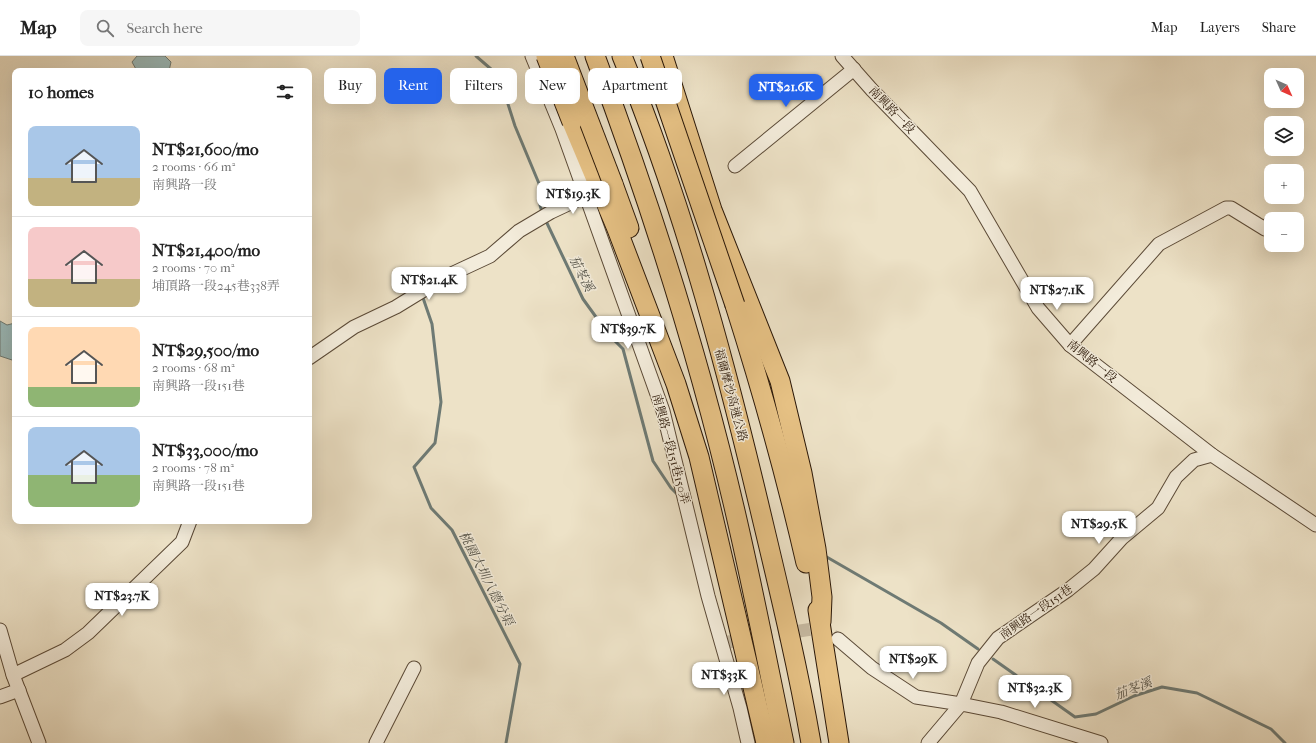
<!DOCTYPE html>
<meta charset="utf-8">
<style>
body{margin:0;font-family:"IM FELL French Canon","Noto Serif TC",serif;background:#f6f6f6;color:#222;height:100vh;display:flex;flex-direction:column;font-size:15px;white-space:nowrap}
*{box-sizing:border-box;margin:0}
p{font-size:13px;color:#767676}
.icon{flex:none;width:22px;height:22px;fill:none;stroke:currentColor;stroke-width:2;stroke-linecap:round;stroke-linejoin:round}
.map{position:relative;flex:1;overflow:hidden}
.panel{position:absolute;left:12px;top:12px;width:300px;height:456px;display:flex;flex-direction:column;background:#fff;border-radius:8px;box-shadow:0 4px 16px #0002}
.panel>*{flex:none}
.guide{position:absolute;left:324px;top:12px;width:380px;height:36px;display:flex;gap:8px}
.needle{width:26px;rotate:135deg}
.tools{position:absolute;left:1264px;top:12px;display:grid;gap:8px}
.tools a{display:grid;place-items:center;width:40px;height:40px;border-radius:8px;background:#fff;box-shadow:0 4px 16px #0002;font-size:20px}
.price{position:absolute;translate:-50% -34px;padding:0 9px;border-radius:8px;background:#fff;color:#222;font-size:13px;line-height:26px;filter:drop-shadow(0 1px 2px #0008)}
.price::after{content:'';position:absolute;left:50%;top:24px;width:12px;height:9px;margin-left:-6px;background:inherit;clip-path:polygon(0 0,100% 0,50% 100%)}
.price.active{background:#2563eb;color:#fff}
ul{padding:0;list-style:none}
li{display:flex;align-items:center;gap:12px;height:100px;padding:0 16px}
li+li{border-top:1px solid #e0e0e0}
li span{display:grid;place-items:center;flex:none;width:112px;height:80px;border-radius:8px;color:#555}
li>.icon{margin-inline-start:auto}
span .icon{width:48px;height:48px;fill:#fffc;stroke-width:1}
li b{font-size:17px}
h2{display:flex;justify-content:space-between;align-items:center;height:48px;padding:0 16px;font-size:17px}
.chip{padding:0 14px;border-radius:8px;background:#fff;box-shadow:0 4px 16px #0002;font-size:14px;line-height:36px}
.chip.active{background:#2563eb;color:#fff}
header{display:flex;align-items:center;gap:24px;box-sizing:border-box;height:56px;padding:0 20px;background:#fff;border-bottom:1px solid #e0e0e0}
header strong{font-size:19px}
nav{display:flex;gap:22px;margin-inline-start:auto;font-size:14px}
.search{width:280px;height:36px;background:#f6f6f6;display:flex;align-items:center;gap:10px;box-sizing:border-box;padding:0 14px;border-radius:8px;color:#767676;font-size:15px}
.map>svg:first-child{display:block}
</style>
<header>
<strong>Map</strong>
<div class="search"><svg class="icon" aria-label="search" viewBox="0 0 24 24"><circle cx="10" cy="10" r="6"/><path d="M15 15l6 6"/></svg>Search here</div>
<nav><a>Map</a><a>Layers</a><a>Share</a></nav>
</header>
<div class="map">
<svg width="1316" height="687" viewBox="0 0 1316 687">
<rect width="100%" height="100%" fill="#ede2c7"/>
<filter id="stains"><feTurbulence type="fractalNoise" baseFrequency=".005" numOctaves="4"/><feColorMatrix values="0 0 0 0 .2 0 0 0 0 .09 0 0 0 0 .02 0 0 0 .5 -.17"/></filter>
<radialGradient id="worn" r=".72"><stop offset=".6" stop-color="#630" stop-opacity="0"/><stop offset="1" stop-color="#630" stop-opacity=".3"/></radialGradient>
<!-- water -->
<g fill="#9bbcbd" stroke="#6e7a74">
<path d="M137 0H165L171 6 169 15H137L132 6Z"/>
<path d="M0 265 7 269 15 267V305L0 300Z"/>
</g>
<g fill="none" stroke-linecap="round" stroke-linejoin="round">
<!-- stream -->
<g stroke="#6e7a74" stroke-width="3">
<path d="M476 0 499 20 515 70 540 130V149L542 156"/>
<path d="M545 163 583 243 609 279 623 293 653 405 671 432 679 440"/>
<path d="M422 239 432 268 441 346 435 387 414 411 431 452 452 474 520 608 506 687"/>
<path d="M825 500 941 567 978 593"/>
<path d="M993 603 1075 661 1096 658 1134 640 1162 631 1197 637 1271 673 1285 687"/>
</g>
<!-- minor-tunnel -->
<g stroke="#c6b9a1" stroke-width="13" stroke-dasharray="13 6" stroke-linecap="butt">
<path d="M574 46 661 9"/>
<path d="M722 587 819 572 838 583"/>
</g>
<defs>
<g id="minor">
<path d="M532 0 562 73 663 355 708 540 740 652 748 687"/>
<path d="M842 0 872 34 970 135 1038 252 1070 289 1212 399 1316 469"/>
<path d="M735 110 854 13"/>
<path d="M1070 289 1159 188 1226 152H1231L1265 173 1271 166"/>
<path d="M309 302 354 271 396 251 445 221 490 200 519 175 551 156 585 140"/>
<path d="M0 574 13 619 39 687"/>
<path d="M838 583 872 612 916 641 961 648 978 607 998 582 1068 534 1094 513 1122 482 1158 452 1176 421 1194 404 1212 399"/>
<path d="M13 619 65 594 88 577 182 486 190 465"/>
<path d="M0 641 19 634"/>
<path d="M376 687 414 612"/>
<path d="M928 687 961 648 1001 656 1101 687"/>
</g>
<g id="highway">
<path d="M595 0C651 149 699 300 735 455 753 532 768 610 784 687"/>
<path d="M622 0C681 144 722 294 758 445 777 525 797 606 811 687"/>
<path d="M663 0 712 154 780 325 802 417 816 493 822 541 821 566"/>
<path d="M572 66 617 173 676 328 699 401 766 687"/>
<path d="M613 128 629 172"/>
<path d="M735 249C762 334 786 420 806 507"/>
<path d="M818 554 839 687"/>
</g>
</defs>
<!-- minor casing -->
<use href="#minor" stroke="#5b4a37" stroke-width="15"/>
<!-- highway casing -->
<use href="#highway" stroke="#2a1707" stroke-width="21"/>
<!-- minor -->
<use href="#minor" stroke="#f3ecdb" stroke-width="13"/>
<!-- highway -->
<use href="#highway" stroke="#e6c184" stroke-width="19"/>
<defs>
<g id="highway-bridge">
<path d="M546 0 572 66"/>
<path d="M564 0 613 128"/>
<path d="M650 0 735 249"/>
</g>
</defs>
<!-- highway-bridge casing -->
<use href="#highway-bridge" stroke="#2a1707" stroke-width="21" stroke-linecap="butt"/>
<!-- highway-bridge -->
<use href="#highway-bridge" stroke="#e6c184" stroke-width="19"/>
</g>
<g text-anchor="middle" stroke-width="3" stroke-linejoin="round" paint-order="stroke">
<!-- street labels -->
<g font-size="12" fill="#2a1707" stroke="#f3ecdb">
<text transform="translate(892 54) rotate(46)" y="4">南興路一段</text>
<text transform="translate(1092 305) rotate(39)" y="4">南興路一段</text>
<text transform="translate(731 339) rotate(75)" y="4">福爾摩沙高速公路</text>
<text transform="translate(671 393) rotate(75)" y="4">南興路一段151巷150弄</text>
<text transform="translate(1036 556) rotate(-35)" y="4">南興路一段151巷</text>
</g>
<!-- water labels -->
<g font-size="13" font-style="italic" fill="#525147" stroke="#f3ecdb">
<text transform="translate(582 217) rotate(63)" y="5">茄苳溪</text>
<text transform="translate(487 522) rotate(63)" y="5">桃園大圳八德分渠</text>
<text transform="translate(1133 632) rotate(-21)" y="5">茄苳溪</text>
</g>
</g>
<rect width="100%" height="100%" filter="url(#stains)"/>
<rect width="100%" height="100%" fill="url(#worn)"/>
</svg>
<div class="tools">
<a><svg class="needle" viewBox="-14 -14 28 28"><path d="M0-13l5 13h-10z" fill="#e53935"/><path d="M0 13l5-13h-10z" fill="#767676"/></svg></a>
<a><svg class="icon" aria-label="layers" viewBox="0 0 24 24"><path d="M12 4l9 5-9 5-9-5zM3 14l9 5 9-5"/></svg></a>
<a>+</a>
<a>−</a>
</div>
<b class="price active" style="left:786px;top:52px">NT$21.6K</b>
<b class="price" style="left:573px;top:159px">NT$19.3K</b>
<b class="price" style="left:429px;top:245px">NT$21.4K</b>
<b class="price" style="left:1057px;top:255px">NT$27.1K</b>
<b class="price" style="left:628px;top:294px">NT$39.7K</b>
<b class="price" style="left:1099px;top:489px">NT$29.5K</b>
<b class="price" style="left:122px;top:561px">NT$23.7K</b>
<b class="price" style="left:913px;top:624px">NT$29K</b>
<b class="price" style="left:724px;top:640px">NT$33K</b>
<b class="price" style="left:1035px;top:653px">NT$32.3K</b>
<div class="guide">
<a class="chip">Buy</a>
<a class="chip active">Rent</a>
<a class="chip">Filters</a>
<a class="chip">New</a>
<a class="chip">Apartment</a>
</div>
<section class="panel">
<h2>10 homes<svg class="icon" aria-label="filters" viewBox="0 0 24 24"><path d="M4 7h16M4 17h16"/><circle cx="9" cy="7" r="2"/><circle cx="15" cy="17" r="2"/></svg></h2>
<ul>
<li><span style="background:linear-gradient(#a9c7e8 65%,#c2b280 0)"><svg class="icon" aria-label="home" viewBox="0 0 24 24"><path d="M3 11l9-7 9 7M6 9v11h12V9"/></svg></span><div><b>NT$21,600/mo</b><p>2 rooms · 66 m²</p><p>南興路一段</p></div></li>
<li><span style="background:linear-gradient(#f6c9c9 65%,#c2b280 0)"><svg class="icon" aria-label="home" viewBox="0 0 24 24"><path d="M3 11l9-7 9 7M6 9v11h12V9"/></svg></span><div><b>NT$21,400/mo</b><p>2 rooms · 70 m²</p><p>埔頂路一段245巷338弄</p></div></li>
<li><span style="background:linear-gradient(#ffd9b3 75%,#8fb573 0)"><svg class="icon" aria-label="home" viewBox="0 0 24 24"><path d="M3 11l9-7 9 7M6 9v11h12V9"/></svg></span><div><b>NT$29,500/mo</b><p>2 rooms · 68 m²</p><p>南興路一段151巷</p></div></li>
<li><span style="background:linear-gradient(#a9c7e8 60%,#8fb573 0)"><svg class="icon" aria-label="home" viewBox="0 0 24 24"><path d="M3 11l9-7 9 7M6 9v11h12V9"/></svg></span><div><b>NT$33,000/mo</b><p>2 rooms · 78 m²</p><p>南興路一段151巷</p></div></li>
</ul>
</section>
</div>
